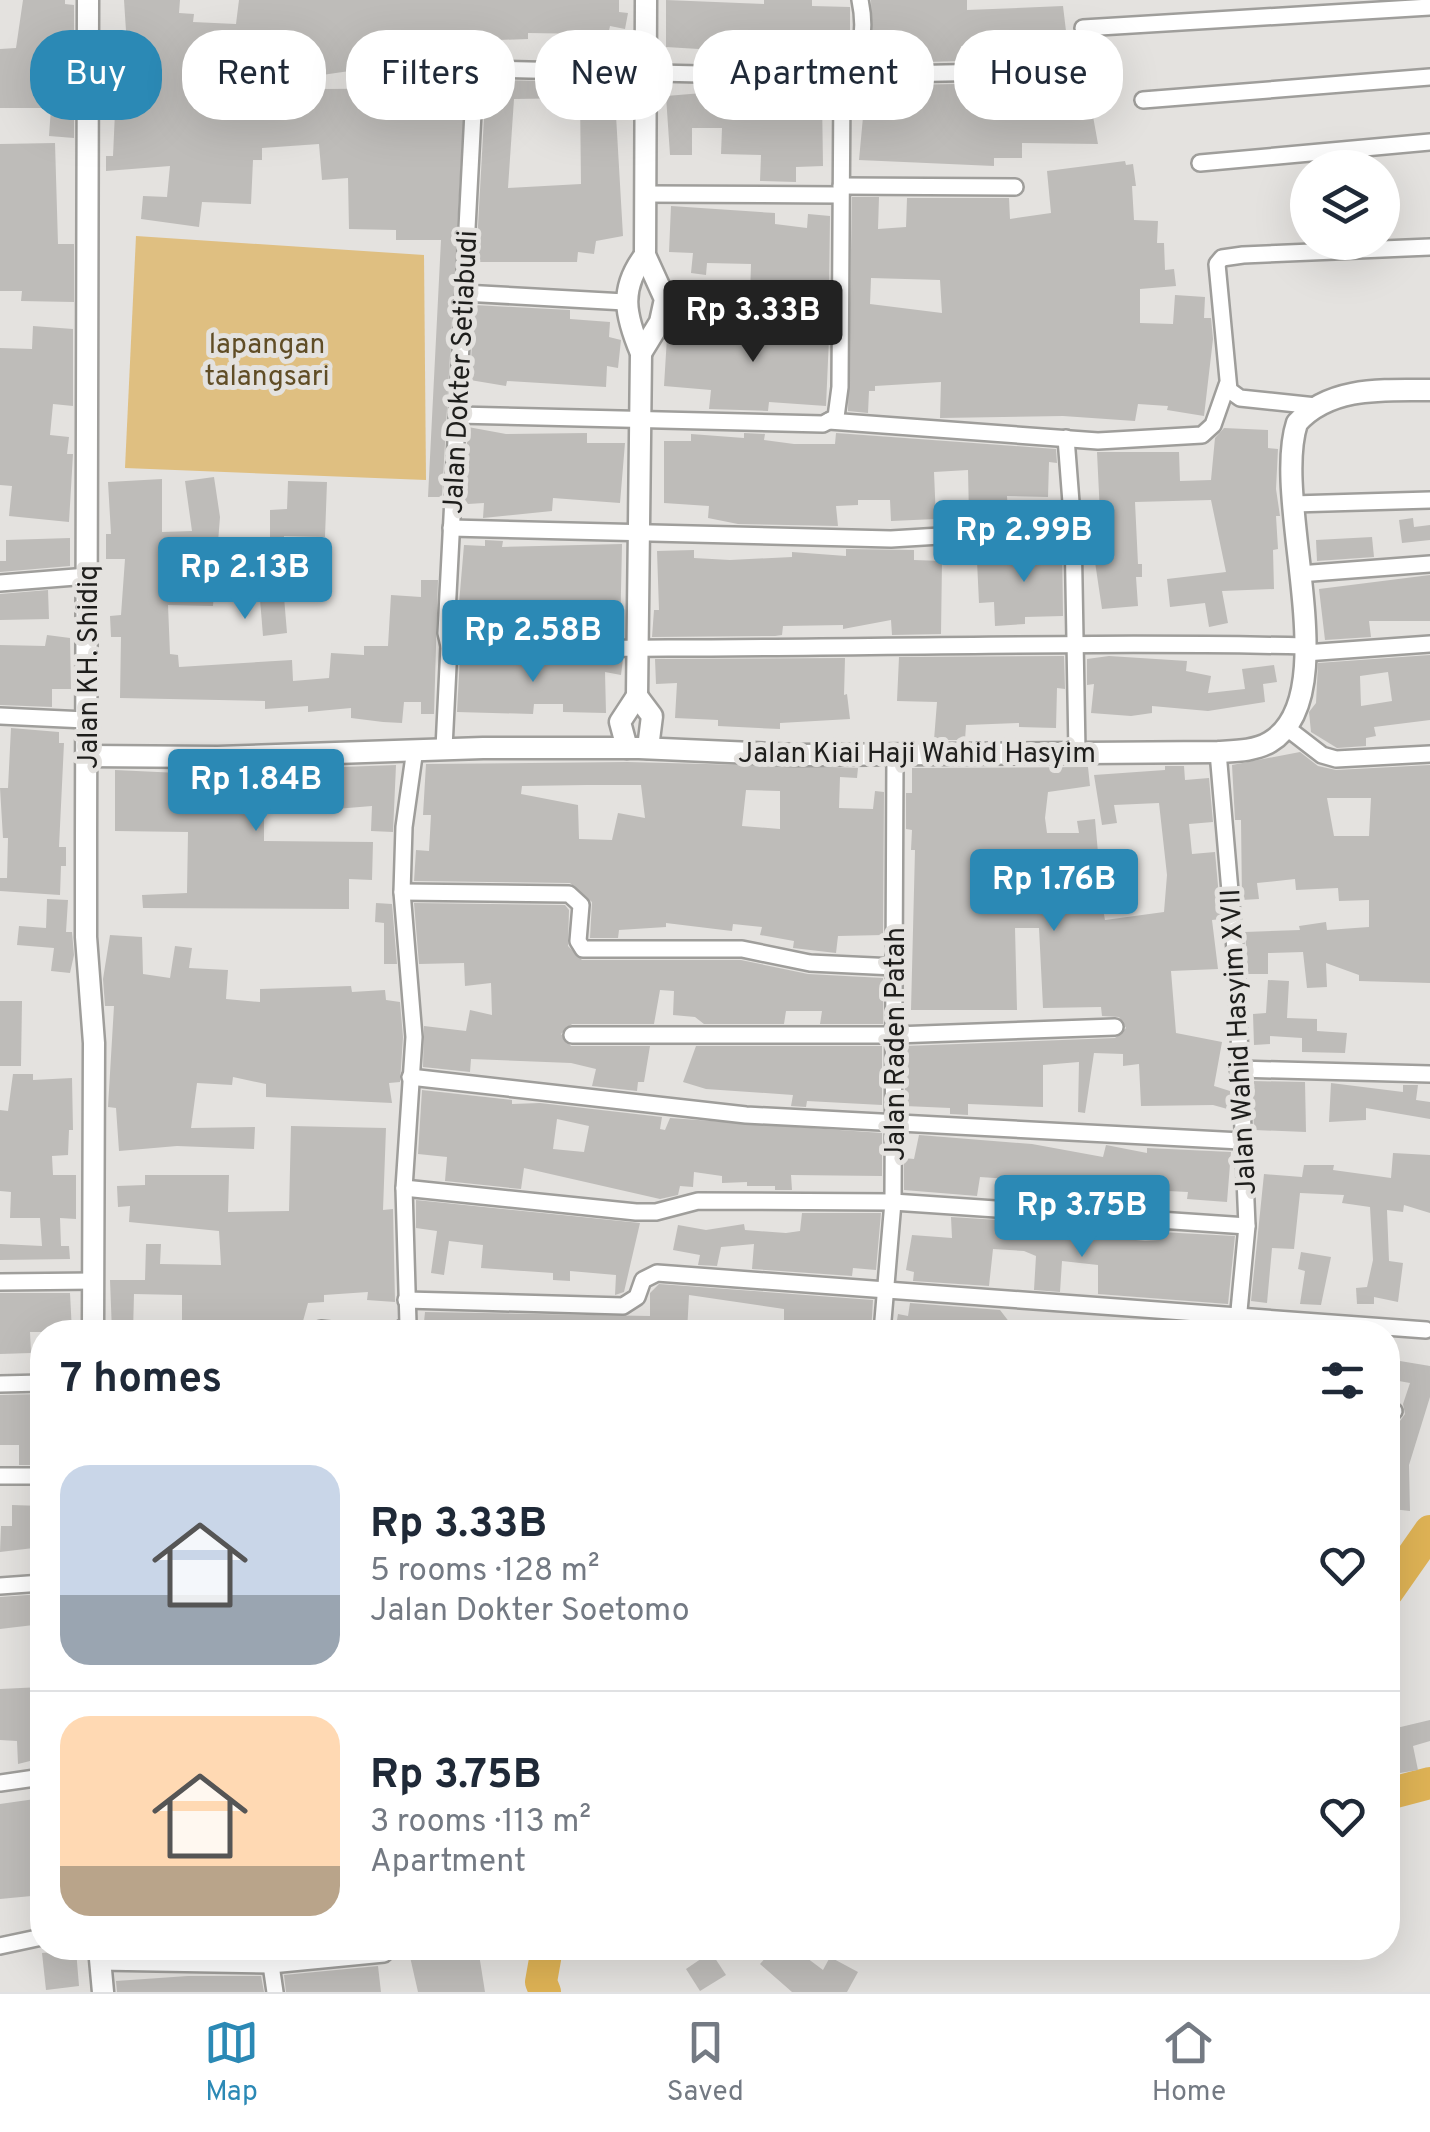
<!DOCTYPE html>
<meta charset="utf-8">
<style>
body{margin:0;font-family:Overpass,sans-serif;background:#f6f6f7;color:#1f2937;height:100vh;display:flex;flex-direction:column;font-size:38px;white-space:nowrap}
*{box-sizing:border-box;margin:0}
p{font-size:32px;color:#747a83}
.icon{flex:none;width:55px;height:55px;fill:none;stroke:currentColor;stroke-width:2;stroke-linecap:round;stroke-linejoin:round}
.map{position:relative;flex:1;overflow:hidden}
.drawer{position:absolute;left:30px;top:1320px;width:1370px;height:640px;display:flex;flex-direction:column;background:#fff;border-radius:40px;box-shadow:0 10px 40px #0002}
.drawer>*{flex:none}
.banner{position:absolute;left:30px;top:30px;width:1370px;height:90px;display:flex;gap:20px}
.tools{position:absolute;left:1290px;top:150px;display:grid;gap:20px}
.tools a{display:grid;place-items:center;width:110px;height:110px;border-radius:50%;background:#fff;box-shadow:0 10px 40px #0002;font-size:50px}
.price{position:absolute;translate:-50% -85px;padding:0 22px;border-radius:10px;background:#2b89b5;color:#fff;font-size:32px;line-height:65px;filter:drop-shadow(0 2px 5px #0008)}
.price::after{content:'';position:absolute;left:50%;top:60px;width:30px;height:22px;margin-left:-15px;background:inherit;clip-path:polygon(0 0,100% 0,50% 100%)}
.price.selected{background:#222;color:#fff}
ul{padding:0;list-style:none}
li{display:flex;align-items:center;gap:30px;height:250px;padding:0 30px}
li+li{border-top:2px solid #e0e1e3}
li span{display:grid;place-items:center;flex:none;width:280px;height:200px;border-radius:30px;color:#555}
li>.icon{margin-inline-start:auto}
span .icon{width:120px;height:120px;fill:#fffc;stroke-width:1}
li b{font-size:42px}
h2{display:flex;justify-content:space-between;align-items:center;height:120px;padding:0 30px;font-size:42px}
.tag{padding:0 35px;border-radius:40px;background:#fff;box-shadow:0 10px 40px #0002;font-size:35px;line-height:90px}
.tag.selected{background:#2b89b5;color:#fff}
.menu{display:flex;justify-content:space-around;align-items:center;height:140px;border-top:2px solid #e0e1e3;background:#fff;font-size:28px;color:#747a83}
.menu a{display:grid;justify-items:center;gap:5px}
.menu .selected{color:#2b89b5}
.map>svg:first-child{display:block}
</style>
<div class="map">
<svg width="1430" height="1992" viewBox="0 0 1430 1992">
<rect width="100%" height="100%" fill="#e4e2df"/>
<!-- green -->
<path fill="#dfbf81" d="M136 236 424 255 426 480 125 468Z"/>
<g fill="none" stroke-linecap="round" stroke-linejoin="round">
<!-- river -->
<g stroke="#dfb355" stroke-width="32">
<path d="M1388 1591 1430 1531"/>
<path d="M1388 1794 1430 1783"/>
<path d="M545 1992 541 1982 547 1948"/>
</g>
</g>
<!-- building -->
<g fill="#bebcb9" fill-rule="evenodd">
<path d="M23 0H65V4L74 5V138L49 136 51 108H0V49L16 48Z"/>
<path d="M124 0H180L179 13 194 14 193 22 236 24 239 0H619V12L628 13 625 29 610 26 606 44 590 40 591 34 528 33V39L499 40 501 49 467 54 442 497H428L441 240H396V230L349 229 348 178 322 180 319 144 262 148V160H253L251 204 202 202 199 227 141 219 143 196 167 197 170 166 106 171V156H113L115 112H123L124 74H108V54H119L120 31H126ZM446 57 447 88 323 89 322 75Z"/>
<path d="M666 0 764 4V0H812V6L850 7V41L827 40 824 64 794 60V57L742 54V64L699 63V49L666 47Z"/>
<path d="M871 0H967V10L1063 6 1066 31 1020 36 1021 60 992 61 991 47 961 46 960 61 890 63 891 51 872 50Z"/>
<path d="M1075 35 1081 39 1092 92 1105 90 1107 103 1091 105 1098 144 1022 143V158H994V166L859 160 863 117 853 116 855 86 1063 82 1058 37Z"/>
<path d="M492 80 623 83V98H615L623 236 596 241 594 254 578 252 577 262H476L486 82ZM580 98 581 184 508 188 514 99Z"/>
<path d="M751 89 775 91 774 97 822 99 823 166 796 167V182L760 181 761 155 721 154 722 128H692V155H670L666 96Z"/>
<path d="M55 143 58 244H74V302L21 301 22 291H0V144Z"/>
<path d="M1125 161 1126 165 1133 164 1136 186H1132L1134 220 1158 221 1157 243H1164L1165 270 1174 269 1176 286 1140 289V323L1173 324 1175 295 1205 297 1204 318H1211L1213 339 1204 416 1167 410 1168 406 1138 404 1135 421 1063 416 940 418 941 382 875 386V391H869L868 413 848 411 852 197H879L878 229 906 227 907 198H1009L1010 219 1051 213 1047 171ZM871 278 940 280 942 313 870 304Z"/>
<path d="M671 206 775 213V224L807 228 808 214 830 216 829 298 750 295 751 264 707 263 706 275 691 273 693 253 669 252Z"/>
<path d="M474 305 570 310V319L610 322 609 337 621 340 618 368 607 366 606 387 507 381 506 386 470 380Z"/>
<path d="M712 319 741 320V332H778V319L823 320V338H829L826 406 769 402 768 411 709 409 711 390 664 386 667 337 712 339Z"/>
<path d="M33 326 73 329V406L53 404 50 435 69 437 67 454H73L69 522 9 516 12 486 0 485V348L32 349Z"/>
<path d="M468 427 506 434 587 433V443H625L620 503 553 498 552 511 483 518 484 503 468 504 464 498Z"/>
<path d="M1224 428 1268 430V448L1278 449 1276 489 1280 516H1276L1278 549 1273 550 1274 589 1222 591 1228 623 1209 627 1205 603 1170 607 1167 579 1226 572 1211 500 1135 502 1138 564H1142V577H1136L1138 606 1102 609 1088 515 1100 514 1097 452H1179L1180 481 1211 480 1215 438Z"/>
<path d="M744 433 765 434 764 440 794 444H835L836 433 1056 449 1057 463 1049 462 1048 497 1007 496 1008 515 969 516 968 470 934 472 936 519 891 521 890 500H858V505L836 506 838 526 738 524 708 518 709 506 664 503V441H691V434L744 438Z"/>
<path d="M214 477 220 517 213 606 168 605 170 654 178 655 179 667 292 660 293 681 329 678 331 653 364 655V646H388L391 595 421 597V580H438L434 714H421V702H404L402 723 383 722 351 718V708L308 712V706L265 709V701L120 698 121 637H111L110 616 121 615 125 559H106V534H111L108 482 162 479V532L192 531 185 481Z"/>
<path d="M288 481 327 482 325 537 284 536V556H270V510L287 509Z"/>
<path d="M1413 518 1414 527 1430 525V540L1402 543 1399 520Z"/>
<path d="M1372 537 1374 557 1317 561 1316 540Z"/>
<path d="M70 538V566L0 572V561H6V540Z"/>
<path d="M485 540 503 541 502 547 622 544 620 637H575V628L567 627 569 617H501L500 623 485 622V617L458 615 464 545 485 546Z"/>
<path d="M1062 540 1063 616 1025 617V624L995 626 994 602 979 603 977 561 1042 554 1041 541Z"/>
<path d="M846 549 914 550V560L942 561 941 634 892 635 891 620 843 629V625L783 626 782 635 775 636 652 637 654 610H659L657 551 694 550V558L730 560 792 557V552L846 556Z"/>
<path d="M1430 575V621H1369L1371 637 1325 640 1319 589Z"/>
<path d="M48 590 49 619 0 620V594Z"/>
<path d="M284 597 287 633 263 636 260 599Z"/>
<path d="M47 635 70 638 71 689H52V707L0 705V645L45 646Z"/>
<path d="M1430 655V720L1374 727 1376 736 1366 738V746L1337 748 1311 732 1309 712 1316 703 1318 663ZM1388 672 1392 701 1361 706 1360 676Z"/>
<path d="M1064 656 1065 689 1057 688 1056 728 1019 727V723L966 725 965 740H934L937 702 897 701 899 657Z"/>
<path d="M1109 656 1187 661 1186 671 1211 676 1208 693 1245 689 1242 669 1274 665 1277 682 1263 684 1265 702 1208 711 1152 706V713L1131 716 1091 713 1094 684 1087 685V659Z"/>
<path d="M460 657 522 658V663L623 659 621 675 605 672 606 713 563 712V704H534L533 714 457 712Z"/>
<path d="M845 658 844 695 847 694 850 719 780 723V729L718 726V720L675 718 677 683 656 684 655 659Z"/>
<path d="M11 728 59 732V743H64L59 847H66V866H61L60 895 0 891V878H7L8 838H3L0 788H8Z"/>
<path d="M1300 752 1318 766 1336 770 1430 765V983L1359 981V975L1326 963 1327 987 1307 988 1303 952 1268 953V974H1248L1245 932 1300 930 1299 926 1326 922 1327 930 1369 927V900L1339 901 1338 888 1296 890 1295 879 1257 883 1259 899 1242 900 1241 820H1235L1232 765ZM1327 798H1371L1369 836H1334Z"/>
<path d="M627 762 858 768 857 778 840 777 839 808 873 809 875 791 884 792 883 935 838 936 836 953 793 948 794 941 760 935 762 927 733 924 732 931 666 923V927L619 930 618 938H590L592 902 570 883 414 881 416 850 429 851 431 815H423L426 764ZM587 785H641L645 818 618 813 612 840 579 839 578 805 521 794 522 786ZM746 790 780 791V829L742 826Z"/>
<path d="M396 765 393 832 371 831 372 806 299 812V790L264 787V841L373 842 372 880 349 879V909L143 908 142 895 187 893 188 832 115 831V770L179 773Z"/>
<path d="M1165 766H1184L1185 780 1209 778 1213 822 1189 824 1192 854 1215 852 1221 919 1212 920 1218 969 1171 971 1176 1033 1222 1042 1214 1086 1230 1091 1231 1110 1213 1105 1141 1106 1139 1064 1123 1066V1054L1094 1053 1085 1113 1078 1112 1079 1062 1043 1065V1107L968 1104V1115L950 1114V1108L905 1106V1046L1115 1038 1126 1028 1119 1017 1102 1016 1101 1007 1043 1008 1039 928H1015L1017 1010H911L915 850H911L912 830 906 829V793H912V768L1088 767 1090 786 1048 792 1045 818 1047 833H1079L1077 821 1095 819 1098 853 1078 856V885L1098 881 1105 920 1164 912 1167 875 1159 803 1114 805 1117 823 1102 825 1094 775 1165 770Z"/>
<path d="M47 899 68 900 66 932H72L74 955 70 973 51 971 54 948 17 945 19 926 46 928Z"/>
<path d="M376 903 392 904 397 964H384V923L375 922Z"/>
<path d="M414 903 565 905 569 910 568 946 582 960H741L808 974 883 978V1024H820L822 1011H786L784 1024H704L695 1017 673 1015 674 991 660 990 654 1024H572L561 1034 571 1046H650L644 1082H638L637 1091 592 1086 596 1069 571 1063 471 1059 470 1072 423 1067 424 1026 466 1031 470 1010 492 1015 491 983 465 986 464 963 419 964Z"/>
<path d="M110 935 142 937 143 974 170 978 175 946 192 948 189 968 228 970 226 999 260 1002V989L351 986 352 992 385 990 386 1000 400 1002 403 1037 400 1082 389 1083 392 1103 266 1097V1084L233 1077 232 1085 197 1083 191 1128 255 1127 254 1149 177 1146 119 1151 116 1108 108 1107 114 1006H105L103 979Z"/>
<path d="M1268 980 1289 981 1287 1018 1317 1019V1031L1347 1033 1345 1053 1302 1052V1038L1270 1036V1044L1254 1045 1253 1014 1266 1013Z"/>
<path d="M0 1001H22L21 1066H0Z"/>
<path d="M696 1046H882V1105L807 1101 806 1107 791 1106 793 1095 706 1089 683 1082Z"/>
<path d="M13 1074H33V1080L72 1078 73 1130H69L68 1155 52 1156 53 1175H76V1219L60 1218 61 1246H69L70 1259 0 1260V1244L42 1246 40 1218H10L11 1192 0 1191V1110L8 1111Z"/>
<path d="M1252 1081 1305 1082 1306 1132 1254 1130Z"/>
<path d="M1331 1083 1403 1092V1085H1418L1416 1100 1430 1102V1119L1366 1108V1120L1329 1122Z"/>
<path d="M422 1090 512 1100V1104L540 1103 662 1117 660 1129 665 1130 670 1118 882 1133V1176L791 1175 792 1190H775V1186H747V1182L722 1183V1176L694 1172 693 1187 680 1186 678 1195 660 1199 524 1168 521 1189 445 1181 447 1157 418 1154ZM557 1119 589 1126 584 1152 553 1149Z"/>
<path d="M291 1126 386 1128 383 1210 393 1209 395 1302 367 1300 368 1292 324 1295V1302L308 1303 300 1332H182V1295L134 1294 133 1332H112L110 1280H145L146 1244H161L160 1264 221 1265 219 1231 129 1222 130 1206 118 1207 117 1186 145 1185V1175H229L228 1212 289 1211Z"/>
<path d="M919 1135 1032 1144 1103 1157 1106 1145 1147 1153V1148L1231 1152 1227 1202 1187 1199 1188 1192 1128 1189 1126 1205 1007 1198 1009 1179 980 1177 977 1196 904 1190V1158L914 1159Z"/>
<path d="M1393 1153 1430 1155V1213L1404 1205 1403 1212 1387 1210 1389 1261 1403 1263 1398 1302 1374 1297V1304H1357L1356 1288 1367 1287 1373 1260 1370 1207 1342 1203 1344 1195 1300 1193 1294 1249 1272 1248 1267 1303 1251 1301 1264 1174 1302 1177 1304 1165H1334L1333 1170 1391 1178Z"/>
<path d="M416 1200 640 1223 624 1292 615 1295 616 1275 570 1271V1281L553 1280V1273L481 1268 483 1245 449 1241 444 1275 431 1273 437 1231 416 1228Z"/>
<path d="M802 1213H881L876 1270 853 1268 852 1276 752 1269 754 1244 721 1247 717 1266 698 1265 700 1255 673 1250 678 1225 706 1230 744 1224 745 1230 786 1233 800 1231Z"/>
<path d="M951 1217 1028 1222 1027 1228 1145 1241 1160 1240V1232L1235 1236 1228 1304 1098 1294V1265L1062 1261 1060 1292 1034 1290 1036 1256 1024 1251 993 1249 989 1286 913 1281 914 1272 906 1270 912 1235 952 1238Z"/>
<path d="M1301 1252 1331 1257 1321 1305 1300 1304 1305 1271 1298 1269Z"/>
<path d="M659 1284 873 1300 871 1332H784V1309L689 1295 687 1332H423L425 1312 650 1316V1293Z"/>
<path d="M0 1293H70L72 1332H30L31 1353 0 1354Z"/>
<path d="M910 1303 1000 1310 1010 1323 1008 1332H895L898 1314 908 1316Z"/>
<path d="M1155 1321 1226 1326V1332H1154Z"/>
<path d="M1388 1359 1430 1366V1397L1409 1465 1410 1511 1392 1509 1395 1485H1388L1392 1432 1405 1414 1403 1404 1410 1383 1388 1379Z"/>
<path d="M42 1394V1465H19V1445H0V1395Z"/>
<path d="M12 1505 42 1506V1547L0 1552 1 1526H12Z"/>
<path d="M42 1594V1624L0 1629V1597Z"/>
<path d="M42 1687V1758L18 1764 17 1741 0 1740V1689Z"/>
<path d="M1430 1720V1741L1413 1746 1418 1770 1388 1775V1730Z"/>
<path d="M42 1798V1895L0 1899V1804Z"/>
<path d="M408 1948H478L485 1992H418Z"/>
<path d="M774 1948 789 1956 795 1949 823 1970 830 1957 858 1972 847 1992H792L760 1964Z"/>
<path d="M76 1950 79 1986 46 1990 42 1953Z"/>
<path d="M711 1952 726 1975 700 1991 686 1969Z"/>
<path d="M378 1966 381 1992H286L284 1975Z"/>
<path d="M188 1976H261L264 1992H117L116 1981Z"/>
</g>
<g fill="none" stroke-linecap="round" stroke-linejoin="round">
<defs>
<g id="street">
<path d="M1083 28 1430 7"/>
<path d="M847 75 1039 71"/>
<path d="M842 83 827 77 490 69 475 74 446 633 449 646C734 653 1019 640 1305 646"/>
<path d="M1143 100 1430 77"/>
<path d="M1200 163 1430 142"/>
<path d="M841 186 1015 187"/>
<path d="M644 194 840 195"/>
<path d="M463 293 625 302"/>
<path d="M664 305 840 309"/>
<path d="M1316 406 1240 398 1229 390 1217 264 1222 258 1243 255 1430 247"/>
<path d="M457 415 823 424 836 417 840 387 842 83C861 56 867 33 860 0"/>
<path d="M829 421 1098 441 1202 435 1213 425 1227 385"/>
<path d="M1066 438 1073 528 1077 752"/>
<path d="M1293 504 1430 500"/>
<path d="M451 528 891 539 1073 528"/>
<path d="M1299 574 1430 564"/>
<path d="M0 583 88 576"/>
<path d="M1305 653 1430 644"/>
<path d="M0 716 86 720"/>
<path d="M1287 728 1322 755 1336 759 1430 754"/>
<path d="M444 748 449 646"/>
<path d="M1218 752 1236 961 1247 1226 1237 1332"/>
<path d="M402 892 569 894 581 905 578 941 583 949H742L810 963 895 967"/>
<path d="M572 1035H895L1115 1027"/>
<path d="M1238 1069 1430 1074"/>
<path d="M410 1077 746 1115 1241 1141"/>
<path d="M404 1188 636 1212H656L698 1201 893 1202 1247 1226"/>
<path d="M0 1282 95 1281"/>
<path d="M406 1300 623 1306 637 1297 643 1280 657 1273 1426 1330"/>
<path d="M311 1332 321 1329 349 1332"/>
<path d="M376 1332 398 1331 408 1324 404 1188 414 1037 402 892 404 827 415 749"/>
<path d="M882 1332 893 1202 895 755"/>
<path d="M0 1384 42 1383"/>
<path d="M1388 1410 1394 1411"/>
<path d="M0 1476H42"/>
<path d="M0 1586 42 1583"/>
<path d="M0 1783 42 1777"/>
<path d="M0 1946 42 1937"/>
<path d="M99 1962 271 1965 384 1954"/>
<path d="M271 1965 275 1992"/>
</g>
<g id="secondary">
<path d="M88 0 86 838V937L94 1043 93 1332"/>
<path d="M641 353 660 322 665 299 645 255 646 0"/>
<path d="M637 696 641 353C625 315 619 289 645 255"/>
<path d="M637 696 652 716 648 748"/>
<path d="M627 748 620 722 637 696"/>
<path d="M86 756 218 757 483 748H639L795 755 1218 752C1235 751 1255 751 1270 742 1347 696 1271 502 1297 423 1330 386 1384 390 1430 390"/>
<path d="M99 1948 103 1992"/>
</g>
</defs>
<!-- street casing -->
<use href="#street" stroke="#9f9e9b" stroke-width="20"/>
<!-- secondary casing -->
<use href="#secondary" stroke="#9f9e9b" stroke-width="25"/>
<!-- street -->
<use href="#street" stroke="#fff" stroke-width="15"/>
<!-- secondary -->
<use href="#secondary" stroke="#fff" stroke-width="20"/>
</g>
<g text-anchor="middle" stroke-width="10" stroke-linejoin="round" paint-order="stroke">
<!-- park labels -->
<g font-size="28" fill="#604d26" stroke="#e4e2df">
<text x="267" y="353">lapangan<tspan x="267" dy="32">talangsari</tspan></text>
</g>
<!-- street labels -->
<g font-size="28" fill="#1e1e1c" stroke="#e4e2df">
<text transform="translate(459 372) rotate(-87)" y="10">Jalan Dokter Setiabudi</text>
<text transform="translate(87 667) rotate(-90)" y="10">Jalan KH. Shidiq</text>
<text x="917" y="762">Jalan Kiai Haji Wahid Hasyim</text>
<text transform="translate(1237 1042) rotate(-93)" y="10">Jalan Wahid Hasyim XVII</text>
<text transform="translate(894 1044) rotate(-90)" y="10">Jalan Raden Patah</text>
</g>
</g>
</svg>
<div class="tools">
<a><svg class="icon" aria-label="layers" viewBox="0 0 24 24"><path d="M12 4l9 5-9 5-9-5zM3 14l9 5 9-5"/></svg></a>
</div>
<b class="price selected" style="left:753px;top:365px">Rp 3.33B</b>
<b class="price" style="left:1024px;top:585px">Rp 2.99B</b>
<b class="price" style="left:245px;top:622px">Rp 2.13B</b>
<b class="price" style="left:533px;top:685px">Rp 2.58B</b>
<b class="price" style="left:256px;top:834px">Rp 1.84B</b>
<b class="price" style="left:1054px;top:934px">Rp 1.76B</b>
<b class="price" style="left:1082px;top:1260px">Rp 3.75B</b>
<div class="banner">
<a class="tag selected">Buy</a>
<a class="tag">Rent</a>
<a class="tag">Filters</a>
<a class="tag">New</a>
<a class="tag">Apartment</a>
<a class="tag">House</a>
</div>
<section class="drawer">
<h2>7 homes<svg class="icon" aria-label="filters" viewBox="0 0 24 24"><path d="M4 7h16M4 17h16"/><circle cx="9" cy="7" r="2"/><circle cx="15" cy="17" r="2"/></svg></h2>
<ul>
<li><span style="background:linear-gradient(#c9d6e8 65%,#9aa5b1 0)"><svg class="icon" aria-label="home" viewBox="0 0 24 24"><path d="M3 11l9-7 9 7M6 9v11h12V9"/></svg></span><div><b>Rp 3.33B</b><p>5 rooms · 128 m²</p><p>Jalan Dokter Soetomo</p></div><svg class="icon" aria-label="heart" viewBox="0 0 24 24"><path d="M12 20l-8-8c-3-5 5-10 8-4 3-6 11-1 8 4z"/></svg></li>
<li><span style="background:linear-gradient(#ffd9b3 75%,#b9a48a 0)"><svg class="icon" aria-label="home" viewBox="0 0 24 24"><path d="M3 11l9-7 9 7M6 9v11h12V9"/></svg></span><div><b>Rp 3.75B</b><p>3 rooms · 113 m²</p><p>Apartment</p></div><svg class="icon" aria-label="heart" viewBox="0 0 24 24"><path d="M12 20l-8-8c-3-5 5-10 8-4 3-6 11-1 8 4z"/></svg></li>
</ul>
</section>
</div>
<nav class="menu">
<a class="selected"><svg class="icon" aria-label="map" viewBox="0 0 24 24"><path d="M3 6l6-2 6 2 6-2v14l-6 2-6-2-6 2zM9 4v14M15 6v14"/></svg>Map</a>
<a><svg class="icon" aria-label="saved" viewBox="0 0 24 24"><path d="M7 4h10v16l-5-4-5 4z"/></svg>Saved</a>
<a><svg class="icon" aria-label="home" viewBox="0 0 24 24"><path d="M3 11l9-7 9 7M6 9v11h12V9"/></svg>Home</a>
</nav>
